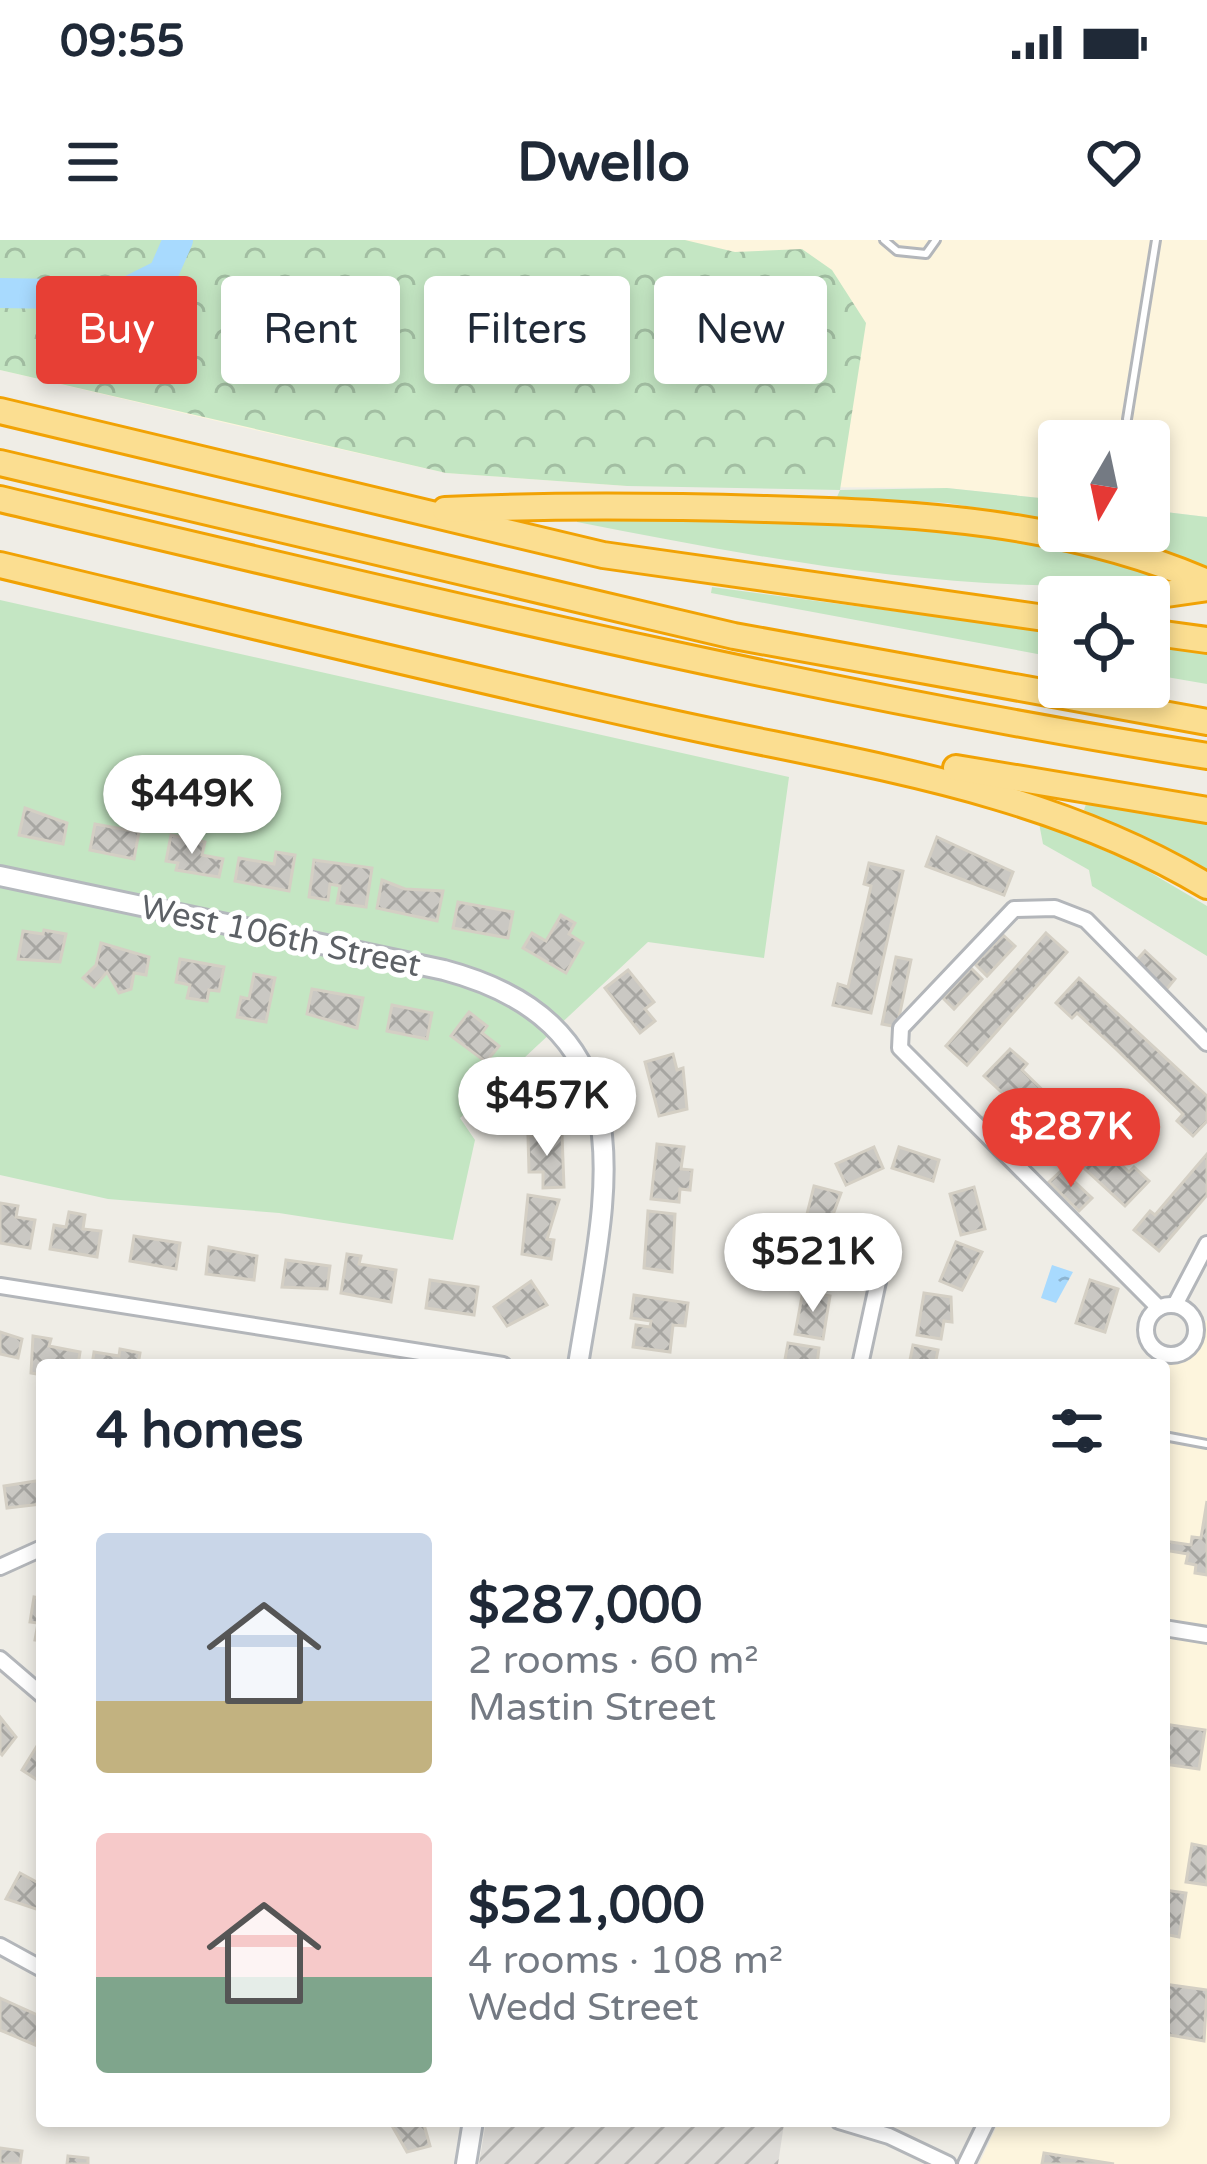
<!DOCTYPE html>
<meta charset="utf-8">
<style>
body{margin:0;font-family:"Varela Round",sans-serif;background:#f2f2f3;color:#1f2937;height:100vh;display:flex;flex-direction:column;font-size:45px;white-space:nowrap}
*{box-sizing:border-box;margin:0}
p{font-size:39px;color:#747a83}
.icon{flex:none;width:66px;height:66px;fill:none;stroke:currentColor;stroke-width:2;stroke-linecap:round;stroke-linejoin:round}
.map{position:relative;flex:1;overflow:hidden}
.drawer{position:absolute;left:36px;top:1119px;width:1134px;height:768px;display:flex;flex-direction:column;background:#fff;border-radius:12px;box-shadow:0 6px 18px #0003}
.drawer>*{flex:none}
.hud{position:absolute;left:36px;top:36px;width:1137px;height:108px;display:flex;gap:24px}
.needle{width:78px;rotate:189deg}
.buttons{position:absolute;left:1038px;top:180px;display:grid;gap:24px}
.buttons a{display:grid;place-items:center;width:132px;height:132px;border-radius:12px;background:#fff;box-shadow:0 6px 18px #0003;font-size:60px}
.price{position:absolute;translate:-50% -102px;padding:0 27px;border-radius:42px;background:#fff;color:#222;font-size:39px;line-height:78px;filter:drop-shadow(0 3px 6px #0008)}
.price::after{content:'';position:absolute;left:50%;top:72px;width:36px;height:27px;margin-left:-18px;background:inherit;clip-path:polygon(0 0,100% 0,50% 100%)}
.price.current{background:#e73f35;color:#fff}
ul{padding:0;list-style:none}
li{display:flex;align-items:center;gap:36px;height:300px;padding:0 60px}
li span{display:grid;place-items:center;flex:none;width:336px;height:240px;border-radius:12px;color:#555}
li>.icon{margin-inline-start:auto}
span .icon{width:144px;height:144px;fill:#fffc;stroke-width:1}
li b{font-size:51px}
h2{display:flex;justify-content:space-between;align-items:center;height:144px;padding:0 60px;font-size:51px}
.chip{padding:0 42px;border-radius:12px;background:#fff;box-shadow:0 6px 18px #0003;font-size:42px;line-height:108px}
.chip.current{background:#e73f35;color:#fff}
.status{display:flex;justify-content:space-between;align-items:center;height:84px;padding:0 60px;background:#fff;direction:ltr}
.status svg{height:33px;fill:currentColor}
header{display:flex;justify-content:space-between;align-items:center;height:156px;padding:0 60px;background:#fff;font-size:54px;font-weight:800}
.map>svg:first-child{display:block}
</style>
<div class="status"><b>09:55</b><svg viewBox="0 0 49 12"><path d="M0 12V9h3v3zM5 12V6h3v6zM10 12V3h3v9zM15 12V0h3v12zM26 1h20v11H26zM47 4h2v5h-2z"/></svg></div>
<header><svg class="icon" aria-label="menu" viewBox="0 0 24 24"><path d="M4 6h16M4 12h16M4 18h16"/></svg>Dwello<svg class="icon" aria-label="heart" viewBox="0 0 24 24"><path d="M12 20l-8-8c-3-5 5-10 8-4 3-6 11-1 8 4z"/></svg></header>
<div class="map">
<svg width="1207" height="1924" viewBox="0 0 1207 1924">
<defs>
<pattern id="industrial-furrows" width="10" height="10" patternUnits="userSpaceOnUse" patternTransform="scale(3)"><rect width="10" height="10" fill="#dedcd8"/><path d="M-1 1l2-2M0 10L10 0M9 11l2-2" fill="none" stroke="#b7b6b3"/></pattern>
<pattern id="forest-crowns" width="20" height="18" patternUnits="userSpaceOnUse" patternTransform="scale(3)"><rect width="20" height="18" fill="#c4e6c3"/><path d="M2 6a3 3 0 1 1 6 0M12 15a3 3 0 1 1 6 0" fill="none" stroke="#a2bea2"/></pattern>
<pattern id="water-ripples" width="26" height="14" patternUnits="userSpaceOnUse" patternTransform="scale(3)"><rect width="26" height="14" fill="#a8dafe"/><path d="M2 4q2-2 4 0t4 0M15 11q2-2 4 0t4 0" fill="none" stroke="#8cb4d1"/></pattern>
<pattern id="building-cross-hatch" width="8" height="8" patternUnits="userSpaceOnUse" patternTransform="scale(3)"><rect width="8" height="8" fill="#cac8c3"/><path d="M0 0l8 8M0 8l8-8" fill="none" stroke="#a7a6a2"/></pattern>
</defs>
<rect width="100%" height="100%" fill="#efede6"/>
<!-- commercial -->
<g fill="#fdf5dd">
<path d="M0 0H1207V277L1149 270V201H1059V260L947 248 627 246 446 233 268 193 0 130Z"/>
<path d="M1207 1080V1924H979L999 1881H1164L1163 1125Z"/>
</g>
<!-- industrial -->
<path fill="url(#industrial-furrows)" d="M486 1881H768L784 1884 778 1924H479Z"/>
<!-- green -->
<g fill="#c4e6c3">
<path d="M947 248 1059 260V281L947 263 837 257 840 250Z"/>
<path d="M1149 270 1207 277V327L1102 291H1149Z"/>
<path d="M577 274C765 281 991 265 1165 341 974 359 765 319 577 282Z"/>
<path d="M712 347 1059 393V418L711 353Z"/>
<path d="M0 360 789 537 764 718 648 702 460 878 475 900 453 1000 279 973 108 959 0 935Z"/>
<path d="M1149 405 1207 412V444L1149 434Z"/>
<path d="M1087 561 1207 579V633L1084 570Z"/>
<path d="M1039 583 1136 624 1207 666V716L1092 646 1089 630 1043 604Z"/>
</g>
<!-- forest -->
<path fill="url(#forest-crowns)" d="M0 0H685L735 12 802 9 832 30 866 83 840 250 627 246 446 233 0 130Z"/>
<!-- water -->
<path fill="url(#water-ripples)" d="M1052 1025 1073 1032 1056 1063 1041 1058Z"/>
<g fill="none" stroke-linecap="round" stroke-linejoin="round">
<!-- river -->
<path stroke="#a8dafe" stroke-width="30" d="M0 53 121 55 163 34 178 0"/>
</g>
<!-- building -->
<g fill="url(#building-cross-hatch)" stroke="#d4cfc4" stroke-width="3">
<path d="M25 568 67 583 63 604 19 595Z"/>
<path d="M95 584 139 592 134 619 90 610Z"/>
<path d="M171 595 205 602 202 615 223 619 219 637 176 630 178 623 166 621Z"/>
<path d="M937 597 1013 632 1004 655 926 626Z"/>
<path d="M276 612 295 615 289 651 235 641 239 618 274 624Z"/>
<path d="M314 620 372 628 366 667 337 663 340 646 330 644 328 660 309 657Z"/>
<path d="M869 623 903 631 871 773 833 765 838 744 848 747 871 646 864 644Z"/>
<path d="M382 640 405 649 443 651 437 681 377 668Z"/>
<path d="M458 662 513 672 508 698 453 688Z"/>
<path d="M561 675 575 683 569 694 583 703 566 733 523 708 532 693 546 701Z"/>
<path d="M44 690 66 694 60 722 18 719 23 691 43 694Z"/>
<path d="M1046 693 1067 712 967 825 946 806Z"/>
<path d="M1003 695 1015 706 987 736 975 724Z"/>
<path d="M101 703 149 717 146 735 134 733 131 749 119 753 107 732 94 747 83 738 96 725Z"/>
<path d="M1145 711 1175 739 1165 751 1134 723Z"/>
<path d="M896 717 911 720 897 787 882 784Z"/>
<path d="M180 719 224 727 219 751 209 750 207 761 187 758 190 745 176 742Z"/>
<path d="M971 728 982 739 954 769 943 758Z"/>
<path d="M628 730 654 762 645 769 655 781 640 793 605 748Z"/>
<path d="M254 734 275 738 266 782 237 777 241 757 249 759Z"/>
<path d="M1079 738 1207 856V881L1193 896 1177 881 1183 874 1116 809 1077 773 1072 778 1056 763Z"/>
<path d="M312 749 363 758 357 788 307 774Z"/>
<path d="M392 765 432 773 427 799 387 791Z"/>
<path d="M469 772 487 786 482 793 499 806 486 822 451 796Z"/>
<path d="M1010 809 1027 824 1022 830 1058 865 1129 932 1134 927 1149 941 1125 966 984 836Z"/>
<path d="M673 814 677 830 683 828 687 869 659 876 645 822Z"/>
<path d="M529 829 555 864 530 883 512 860 521 853 512 842Z"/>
<path d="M994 866 1024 894 1013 906 983 878Z"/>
<path d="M562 895 564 947 543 948V932H529L528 896Z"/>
<path d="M657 904 684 907 681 929 692 930 690 950 680 949 679 962 651 959Z"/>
<path d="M874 907 883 928 846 945 836 924Z"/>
<path d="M899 907 939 920 933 941 892 928Z"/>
<path d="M1207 914V955L1159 1011 1134 990 1150 971 1155 975Z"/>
<path d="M1062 930 1092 958 1079 971 1049 942Z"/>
<path d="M814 946 841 953 827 991 804 986Z"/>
<path d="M974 947 985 989 961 995 950 954Z"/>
<path d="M528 955 559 960 547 999 554 1000 551 1019 522 1014Z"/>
<path d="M0 963 18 966 16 977 35 980 30 1008 0 1003Z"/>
<path d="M648 971 675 974 672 1032 644 1028Z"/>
<path d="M69 972 85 975 83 989 101 991 97 1017 50 1009 54 985 66 987Z"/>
<path d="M134 996 180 1003 176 1029 130 1021Z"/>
<path d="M810 1001 832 1004 827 1047 804 1044Z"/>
<path d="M956 1002 982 1012 962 1050 940 1041Z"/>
<path d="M209 1007 257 1016 254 1040 206 1034Z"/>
<path d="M347 1014 361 1016 359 1024 396 1030 391 1062 341 1053Z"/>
<path d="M286 1020 330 1026 327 1049 282 1047Z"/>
<path d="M430 1040 478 1047 474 1075 426 1068Z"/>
<path d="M1090 1040 1118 1049 1105 1092 1076 1083Z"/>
<path d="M531 1041 547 1065 507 1086 494 1067Z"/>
<path d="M803 1051 830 1056 823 1099 795 1094Z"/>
<path d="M924 1053 951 1057 952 1082 944 1081 941 1099 917 1095Z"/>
<path d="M634 1055 688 1063 685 1086 673 1085 670 1112 633 1107 636 1085 650 1087 651 1081 631 1078Z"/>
<path d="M0 1092 22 1099 18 1118 0 1114Z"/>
<path d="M33 1096 51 1099 49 1106 80 1112 78 1125H42V1135L31 1133Z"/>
<path d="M788 1103 819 1108 817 1125H784Z"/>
<path d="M913 1105 938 1110 935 1125H909Z"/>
<path d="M120 1109 140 1113 138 1125H92L94 1112 119 1116Z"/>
<path d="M42 1240V1264L7 1268 4 1246Z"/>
<path d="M1207 1261V1335L1195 1333 1196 1325 1186 1323 1188 1314 1164 1310V1301L1191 1305 1192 1297 1201 1298Z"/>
<path d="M42 1349V1401L35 1400 38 1383 30 1382 34 1357 40 1358Z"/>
<path d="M0 1477 16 1497 2 1515 0 1513Z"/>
<path d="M1164 1484 1205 1490 1199 1529 1164 1524Z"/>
<path d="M37 1506 42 1509V1543L22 1530Z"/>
<path d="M1192 1604 1207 1607V1645L1186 1642Z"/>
<path d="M20 1633 42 1645V1671L6 1659Z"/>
<path d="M1164 1650 1186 1653 1179 1697 1164 1694Z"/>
<path d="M1164 1744 1207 1750 1204 1801 1164 1794Z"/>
<path d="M0 1758 42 1777 35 1805 0 1790Z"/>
<path d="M423 1881 430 1906 407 1912 391 1884Z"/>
<path d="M0 1908 22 1911 20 1924H0Z"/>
<path d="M1044 1913 1114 1924H1042Z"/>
<path d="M68 1916 88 1918V1924H67Z"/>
</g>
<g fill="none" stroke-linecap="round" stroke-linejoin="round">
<defs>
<g id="lane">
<path d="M884 0 897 11 926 14 936 0"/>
<path d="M1127 179 1156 0"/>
<path d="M1164 1196 1207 1204"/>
</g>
<g id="street">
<path d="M0 1046 503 1125"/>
<circle cx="1171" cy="1090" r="25"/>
<path d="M1175 1065 1207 1004"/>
<path d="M1159 1068 900 808 901 788 1014 669 1055 668 1086 680 1207 803"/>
<path d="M860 1125 887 1000"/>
<path d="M0 1327 42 1308"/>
<path d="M1164 1388 1207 1395"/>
<path d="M0 1419 42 1455"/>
<path d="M0 1706 42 1729"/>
<path d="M839 1881 889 1896 948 1924"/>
<path d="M966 1924 987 1881"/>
</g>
<g id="secondary">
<path d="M0 636 444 730C658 787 604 960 578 1125"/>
<path d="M466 1924 473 1881"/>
</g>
<g id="highway">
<path d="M0 171 603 315 1059 380"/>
<path d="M0 223 734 396 1207 482"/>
<path d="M0 259C401 354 800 451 1207 516"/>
<path d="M445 270C552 265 659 266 766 269 918 273 1065 281 1207 342"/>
<path d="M0 325C221 378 441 432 663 481 850 523 1041 546 1207 646"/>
<path d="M1145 357 1207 348"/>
<path d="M1149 392 1207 400"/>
<path d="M956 528 1207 570"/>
</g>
</defs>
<!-- lane casing -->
<use href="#lane" stroke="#b3b6ba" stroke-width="12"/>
<!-- street casing -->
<use href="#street" stroke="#b3b6ba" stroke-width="20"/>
<!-- secondary casing -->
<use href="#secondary" stroke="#b4b8bd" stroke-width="24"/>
<!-- highway casing -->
<use href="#highway" stroke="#f1a204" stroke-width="30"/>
<!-- lane -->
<use href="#lane" stroke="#fff" stroke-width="6"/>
<!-- street -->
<use href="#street" stroke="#fff" stroke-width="14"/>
<!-- secondary -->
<use href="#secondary" stroke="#fff" stroke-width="18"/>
<!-- highway -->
<use href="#highway" stroke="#fbde91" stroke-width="24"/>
</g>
<g text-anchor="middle" stroke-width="10" stroke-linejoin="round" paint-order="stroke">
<!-- street labels -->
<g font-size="33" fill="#5d6166" stroke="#fff">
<text transform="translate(281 695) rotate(12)" y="12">West 106th Street</text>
</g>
</g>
</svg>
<div class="buttons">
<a><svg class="needle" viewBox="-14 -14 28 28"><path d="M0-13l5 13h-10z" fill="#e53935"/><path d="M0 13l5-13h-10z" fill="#747a83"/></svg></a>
<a><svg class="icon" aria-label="locate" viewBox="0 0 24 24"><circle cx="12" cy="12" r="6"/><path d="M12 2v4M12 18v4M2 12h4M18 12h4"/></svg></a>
</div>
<b class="price" style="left:192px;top:617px">$449K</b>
<b class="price" style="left:547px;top:919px">$457K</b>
<b class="price current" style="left:1071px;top:950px">$287K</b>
<b class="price" style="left:813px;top:1075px">$521K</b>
<div class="hud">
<a class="chip current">Buy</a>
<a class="chip">Rent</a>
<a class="chip">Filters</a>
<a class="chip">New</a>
</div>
<section class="drawer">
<h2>4 homes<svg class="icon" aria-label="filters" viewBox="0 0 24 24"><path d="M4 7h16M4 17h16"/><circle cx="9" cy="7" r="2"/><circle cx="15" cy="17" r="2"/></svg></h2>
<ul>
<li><span style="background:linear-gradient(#c9d6e8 70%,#c2b280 0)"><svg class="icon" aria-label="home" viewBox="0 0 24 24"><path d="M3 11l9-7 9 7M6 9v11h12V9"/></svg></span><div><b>$287,000</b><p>2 rooms · 60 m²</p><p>Mastin Street</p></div></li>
<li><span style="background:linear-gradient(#f6c9c9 60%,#7fa58c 0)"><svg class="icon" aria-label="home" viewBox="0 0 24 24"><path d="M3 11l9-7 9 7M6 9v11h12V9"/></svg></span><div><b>$521,000</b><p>4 rooms · 108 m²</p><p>Wedd Street</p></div></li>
</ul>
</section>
</div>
